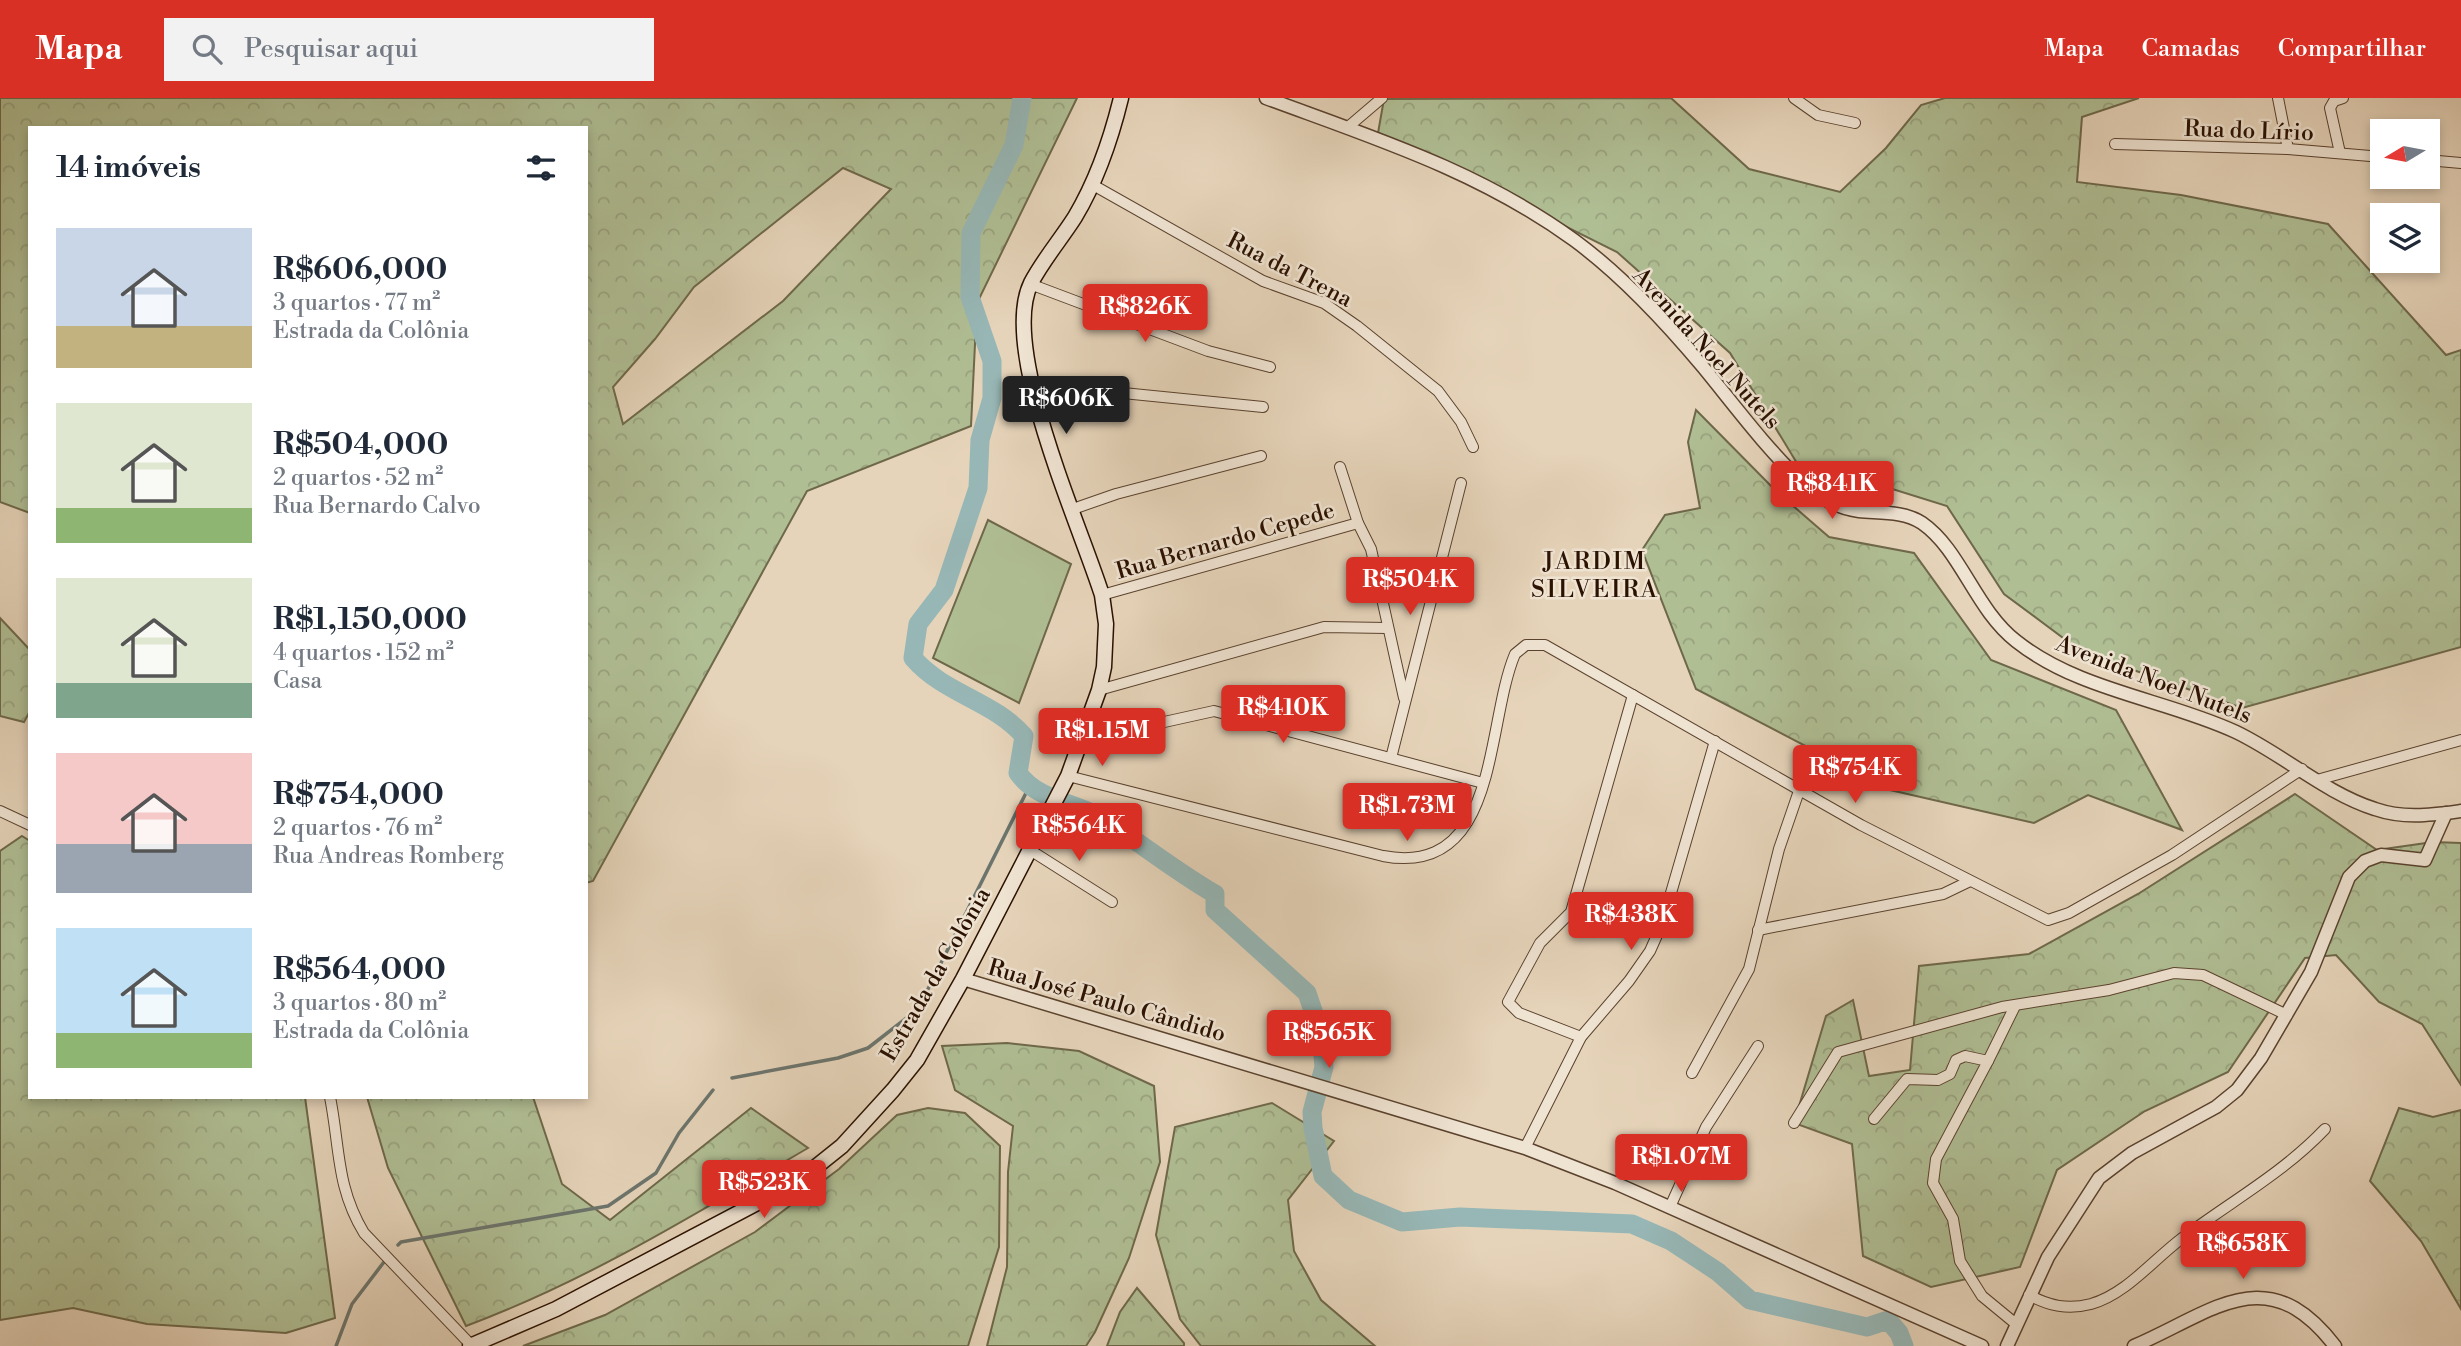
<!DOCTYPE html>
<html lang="pt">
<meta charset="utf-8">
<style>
body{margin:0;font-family:"Libre Bodoni",serif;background:#f2f2f3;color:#1f2937;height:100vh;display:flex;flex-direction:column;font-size:26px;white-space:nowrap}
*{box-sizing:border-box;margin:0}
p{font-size:23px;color:#747a83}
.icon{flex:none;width:38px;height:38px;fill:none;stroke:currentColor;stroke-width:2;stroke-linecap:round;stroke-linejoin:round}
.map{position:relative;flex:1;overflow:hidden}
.sheet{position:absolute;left:28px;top:28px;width:560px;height:973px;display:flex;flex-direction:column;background:#fff;border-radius:0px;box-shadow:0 4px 10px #0003}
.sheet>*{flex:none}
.needle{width:46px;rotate:260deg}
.fabs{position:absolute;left:2370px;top:21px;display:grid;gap:14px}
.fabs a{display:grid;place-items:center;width:70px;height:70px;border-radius:0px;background:#fff;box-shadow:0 4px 10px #0003;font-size:35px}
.price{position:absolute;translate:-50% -60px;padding:0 16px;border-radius:7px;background:#d93025;color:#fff;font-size:23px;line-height:46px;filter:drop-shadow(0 2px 4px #0008)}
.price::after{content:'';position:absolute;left:50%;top:42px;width:21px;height:16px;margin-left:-10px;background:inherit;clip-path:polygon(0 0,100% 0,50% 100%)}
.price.active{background:#222;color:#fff}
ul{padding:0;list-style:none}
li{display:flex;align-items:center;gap:21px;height:175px;padding:0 28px}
li span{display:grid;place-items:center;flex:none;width:196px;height:140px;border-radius:0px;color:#555}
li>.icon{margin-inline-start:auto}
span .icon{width:84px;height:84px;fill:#fffc;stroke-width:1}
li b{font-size:30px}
h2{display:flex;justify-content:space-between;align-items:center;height:84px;padding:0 28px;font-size:30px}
header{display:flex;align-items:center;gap:42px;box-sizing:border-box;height:98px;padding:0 35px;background:#d93025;color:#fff}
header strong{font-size:33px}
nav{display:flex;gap:38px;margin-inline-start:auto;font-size:24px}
.search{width:490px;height:63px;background:#f2f2f3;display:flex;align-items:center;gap:18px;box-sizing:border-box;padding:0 24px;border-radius:0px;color:#747a83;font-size:26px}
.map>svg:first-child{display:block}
</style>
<header>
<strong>Mapa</strong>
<div class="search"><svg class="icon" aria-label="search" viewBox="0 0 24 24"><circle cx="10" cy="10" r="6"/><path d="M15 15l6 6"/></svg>Pesquisar aqui</div>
<nav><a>Mapa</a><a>Camadas</a><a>Compartilhar</a></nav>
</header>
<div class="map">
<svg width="2461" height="1248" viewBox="0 0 2461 1248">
<defs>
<pattern id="forest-crowns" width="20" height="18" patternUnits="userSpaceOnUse" patternTransform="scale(1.75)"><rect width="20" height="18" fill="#b0be94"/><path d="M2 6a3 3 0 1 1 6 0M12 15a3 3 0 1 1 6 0" fill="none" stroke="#98a27e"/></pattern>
</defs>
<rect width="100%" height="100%" fill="#e6d4ba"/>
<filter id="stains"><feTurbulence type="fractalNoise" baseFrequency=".00286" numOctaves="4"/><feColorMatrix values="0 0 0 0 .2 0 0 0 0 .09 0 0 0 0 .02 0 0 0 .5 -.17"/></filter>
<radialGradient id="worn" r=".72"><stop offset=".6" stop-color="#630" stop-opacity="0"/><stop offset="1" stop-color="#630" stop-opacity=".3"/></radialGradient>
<!-- forest -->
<g fill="url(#forest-crowns)" stroke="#6e684a" stroke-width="2" fill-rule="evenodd">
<path d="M0 0H1077L977 205 971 328 807 393 593 783 586 785V30H30V415L0 404ZM843 70 891 91 783 203 623 326 613 289 655 241 694 189Z"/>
<path d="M1671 0 1749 71 1840 94 1886 50 1921 7 1945 0H2139L2082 19 2077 84 2181 97 2328 126 2446 257 2461 252V549L2242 610 2082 554 2004 496 1947 408 1886 389 1806 380 1730 255 1617 154 1378 35 1384 1Z"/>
<path d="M1696 312 1777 394 1829 439 1914 455 1991 562 2116 612 2182 732 2088 697 2034 725 1890 692 1696 591 1642 452 1665 417 1700 410 1688 344Z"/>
<path d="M0 520 30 552V613L24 624 0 618Z"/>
<path d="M2295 696 2377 752 2433 744 2461 745V987L2422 926 2379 904 2336 857 2305 860 2228 974 2145 1013 2057 1072 2020 1169 1931 1189 1863 1158 1852 1046 1794 1025 1826 918 1853 902 1869 978 1910 972 1919 868 2029 856 2138 796Z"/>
<path d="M22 738 30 743V999H305L335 1220 286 1235 147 1226 73 1210 0 1222V753Z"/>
<path d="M1007 945 1079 953 1154 988 1160 1064 1129 1160 1095 1234 1086 1248H987L1007 1169 1008 1074 1013 1028 955 992 942 948Z"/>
<path d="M367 999H533L562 1086 610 1122 751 1010 808 1050C697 1115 587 1183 466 1228L388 1070Z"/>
<path d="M1272 1005 1334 1043 1288 1102 1294 1153 1321 1202 1375 1248H1201L1180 1221 1156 1137 1175 1029Z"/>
<path d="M928 1010 965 1015 1000 1048 999 1149 968 1248H523L605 1217 755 1134 839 1071 897 1017Z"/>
<path d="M2399 1010 2433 1019 2461 1012V1211L2421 1143 2370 1083Z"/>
<path d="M1137 1190 1184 1245V1248H1107L1120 1214Z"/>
</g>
<!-- pitch -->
<path fill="#b0be94" stroke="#6e684a" stroke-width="2" d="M988 422 1071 466 1019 605 933 560Z"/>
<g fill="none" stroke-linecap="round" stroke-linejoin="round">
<!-- stream -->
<g stroke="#6c756d" stroke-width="3.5">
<path d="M732 980 838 960 868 950 918 911 1029 689"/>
<path d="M398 1147 401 1144 608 1108 656 1075 679 1035 713 992"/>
<path d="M336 1248 352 1206 387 1160"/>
</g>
<!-- river -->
<path stroke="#97b7b6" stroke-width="19" d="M1022 0 1014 47 971 135 970 199 992 263V300L980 342 978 390 944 492 918 526 913 560C944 596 994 603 1024 638L1018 675C1040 705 1079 704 1107 723 1144 748 1177 774 1215 796V812L1307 895 1321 936 1324 969 1312 1014 1313 1030 1323 1078 1349 1102 1402 1124 1460 1119 1632 1126 1671 1143 1718 1174 1750 1202 1867 1229 1888 1222 1899 1235 1904 1248"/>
<defs>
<g id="minor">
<path d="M1794 0 1818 17 1855 25"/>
<path d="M2278 0 2288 51"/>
<path d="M1348 29 1382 0"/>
<path d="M2115 46 2288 51 2382 59"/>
<path d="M2340 55 2330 10 2334 3 2343 0"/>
<path d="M2427 62 2461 65"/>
<path d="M1093 87 1263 183 1324 205 1357 228 1438 293 1461 324 1473 349"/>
<path d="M1030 186 1208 253 1270 269"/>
<path d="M1033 286 1263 309"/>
<path d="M1340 369 1358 425 1371 451 1404 600"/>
<path d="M1073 411 1116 396 1261 358"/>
<path d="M1102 497 1358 425"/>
<path d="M1099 592 1324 529 1387 530"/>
<path d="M1083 642 1214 613 1483 685"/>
<path d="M1391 660 1461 385"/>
<path d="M1068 678 1383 758C1500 780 1485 627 1515 556L1526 547H1545L1861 727 2048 822 2069 815 2172 757 2302 671"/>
<path d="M2317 682 2461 642"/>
<path d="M0 713 30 727"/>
<path d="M1030 752 1112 804"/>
<path d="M1758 832 1943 796 1970 783"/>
<path d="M1581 939 1519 915 1508 904 1540 845 1571 814 1633 597"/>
<path d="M1988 963 2015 908"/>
<path d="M1692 975 1749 871 1779 751 1799 693"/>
<path d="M330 999C340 1049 336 1089 364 1135L471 1247"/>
<path d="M1874 1021 1907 981 1938 982 1950 976 1956 962 1965 958 1988 963 1936 1061 1933 1085 1953 1121 1960 1163 1982 1198 2016 1226"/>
<path d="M1794 1025 1838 954 2002 909 2109 892 2174 875 2203 877 2287 917"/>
<path d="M1525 1050 1581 939 1629 883 1650 853 1662 826 1715 643"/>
<path d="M1670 1109 1706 1029 1758 948"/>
<path d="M2029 1197C2049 1208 2068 1212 2091 1206 2126 1196 2152 1163 2181 1141 2230 1104 2282 1076 2325 1031"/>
</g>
<g id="tertiary">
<path d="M1266 0C1374 40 1479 73 1574 142 1619 175 1667 226 1703 269 1735 308 1765 349 1802 384 1818 399 1837 410 1859 413 1880 415 1904 413 1922 425 1961 452 1975 511 2016 543 2079 593 2165 601 2236 634 2284 657 2325 695 2375 711 2404 721 2431 717 2461 713"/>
<path d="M963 881 1525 1050 1615 1085 1982 1248"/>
<path d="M2007 1248 2048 1159 2099 1080 2132 1055 2216 1009 2237 992 2261 960 2311 874 2349 779 2365 763 2381 757 2425 762 2446 715"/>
<path d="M2134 1248C2215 1213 2267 1160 2335 1248"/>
</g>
<path id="secondary" d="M470 1248 556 1211 797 1084 842 1048 893 992 917 962 963 881 1068 678 1099 592 1104 569 1106 526 1102 497C1080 427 999 250 1031 185 1043 162 1061 141 1075 119 1097 82 1111 41 1121 0"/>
</defs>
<!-- minor casing -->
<use href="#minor" stroke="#5a422e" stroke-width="12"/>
<!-- tertiary casing -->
<use href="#tertiary" stroke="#5a422e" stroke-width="15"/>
<!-- secondary casing -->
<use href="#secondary" stroke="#2b1100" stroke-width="17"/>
<!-- minor -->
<use href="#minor" stroke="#efe3d2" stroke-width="10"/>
<!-- tertiary -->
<use href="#tertiary" stroke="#efe3d2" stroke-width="12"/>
<!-- secondary -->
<use href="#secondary" stroke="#efe3d2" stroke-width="14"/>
</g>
<g text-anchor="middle" stroke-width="5" stroke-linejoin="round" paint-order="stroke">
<!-- street labels -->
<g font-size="23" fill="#2b1100" stroke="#efe3d2">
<text transform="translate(2249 32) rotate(2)" y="8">Rua do Lírio</text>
<text transform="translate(1290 171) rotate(27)" y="8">Rua da Trena</text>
<text transform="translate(1707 250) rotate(48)" y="8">Avenida Noel Nutels</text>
<text transform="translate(1225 442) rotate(-16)" y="8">Rua Bernardo Cepede</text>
<text transform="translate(2154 581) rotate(21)" y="8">Avenida Noel Nutels</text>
<text transform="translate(935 876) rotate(-60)" y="8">Estrada da Colônia</text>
<text transform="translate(1107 902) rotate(16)" y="8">Rua José Paulo Cândido</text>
</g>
<!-- neighbourhood labels -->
<g font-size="24" letter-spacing="2" fill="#2b1100" stroke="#efe3d2">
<text x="1595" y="471">JARDIM<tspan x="1595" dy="28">SILVEIRA</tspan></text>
</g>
</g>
<rect width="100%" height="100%" filter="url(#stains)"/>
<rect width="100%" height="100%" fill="url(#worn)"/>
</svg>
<div class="fabs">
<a><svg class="needle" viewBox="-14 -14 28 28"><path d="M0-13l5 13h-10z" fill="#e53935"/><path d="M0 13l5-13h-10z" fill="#747a83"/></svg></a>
<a><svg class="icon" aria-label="layers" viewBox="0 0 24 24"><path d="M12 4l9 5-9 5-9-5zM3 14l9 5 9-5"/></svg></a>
</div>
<b class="price" style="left:1145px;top:246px">R$826K</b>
<b class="price active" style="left:1066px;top:338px">R$606K</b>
<b class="price" style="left:1832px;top:423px">R$841K</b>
<b class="price" style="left:1410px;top:519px">R$504K</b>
<b class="price" style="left:1283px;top:647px">R$410K</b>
<b class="price" style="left:1102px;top:670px">R$1.15M</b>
<b class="price" style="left:1855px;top:707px">R$754K</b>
<b class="price" style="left:1407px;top:745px">R$1.73M</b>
<b class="price" style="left:1079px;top:765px">R$564K</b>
<b class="price" style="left:1631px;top:854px">R$438K</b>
<b class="price" style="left:1329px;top:972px">R$565K</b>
<b class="price" style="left:1681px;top:1096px">R$1.07M</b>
<b class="price" style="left:764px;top:1122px">R$523K</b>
<b class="price" style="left:2243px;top:1183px">R$658K</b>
<section class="sheet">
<h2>14 imóveis<svg class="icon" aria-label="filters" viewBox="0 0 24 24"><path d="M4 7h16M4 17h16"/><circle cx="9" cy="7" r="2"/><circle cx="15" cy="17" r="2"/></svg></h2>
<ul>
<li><span style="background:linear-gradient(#c9d6e8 70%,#c2b280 0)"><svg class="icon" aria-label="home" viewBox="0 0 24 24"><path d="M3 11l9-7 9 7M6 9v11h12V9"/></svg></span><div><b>R$606,000</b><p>3 quartos · 77 m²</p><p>Estrada da Colônia</p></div></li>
<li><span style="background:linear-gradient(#dfe7d0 75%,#8fb573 0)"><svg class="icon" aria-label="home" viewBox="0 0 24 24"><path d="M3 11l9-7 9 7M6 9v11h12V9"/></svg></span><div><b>R$504,000</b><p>2 quartos · 52 m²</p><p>Rua Bernardo Calvo</p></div></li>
<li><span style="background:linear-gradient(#dfe7d0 75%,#7fa58c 0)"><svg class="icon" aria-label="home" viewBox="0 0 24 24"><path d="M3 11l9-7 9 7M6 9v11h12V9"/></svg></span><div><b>R$1,150,000</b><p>4 quartos · 152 m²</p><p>Casa</p></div></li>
<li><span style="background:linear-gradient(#f6c9c9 65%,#9aa5b1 0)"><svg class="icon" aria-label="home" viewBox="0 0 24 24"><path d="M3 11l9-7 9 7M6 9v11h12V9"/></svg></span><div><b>R$754,000</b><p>2 quartos · 76 m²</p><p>Rua Andreas Romberg</p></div></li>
<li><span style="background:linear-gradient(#bfe0f5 75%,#8fb573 0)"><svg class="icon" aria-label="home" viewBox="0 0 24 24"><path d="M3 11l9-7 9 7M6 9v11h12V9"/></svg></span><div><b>R$564,000</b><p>3 quartos · 80 m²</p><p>Estrada da Colônia</p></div></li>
</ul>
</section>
</div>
